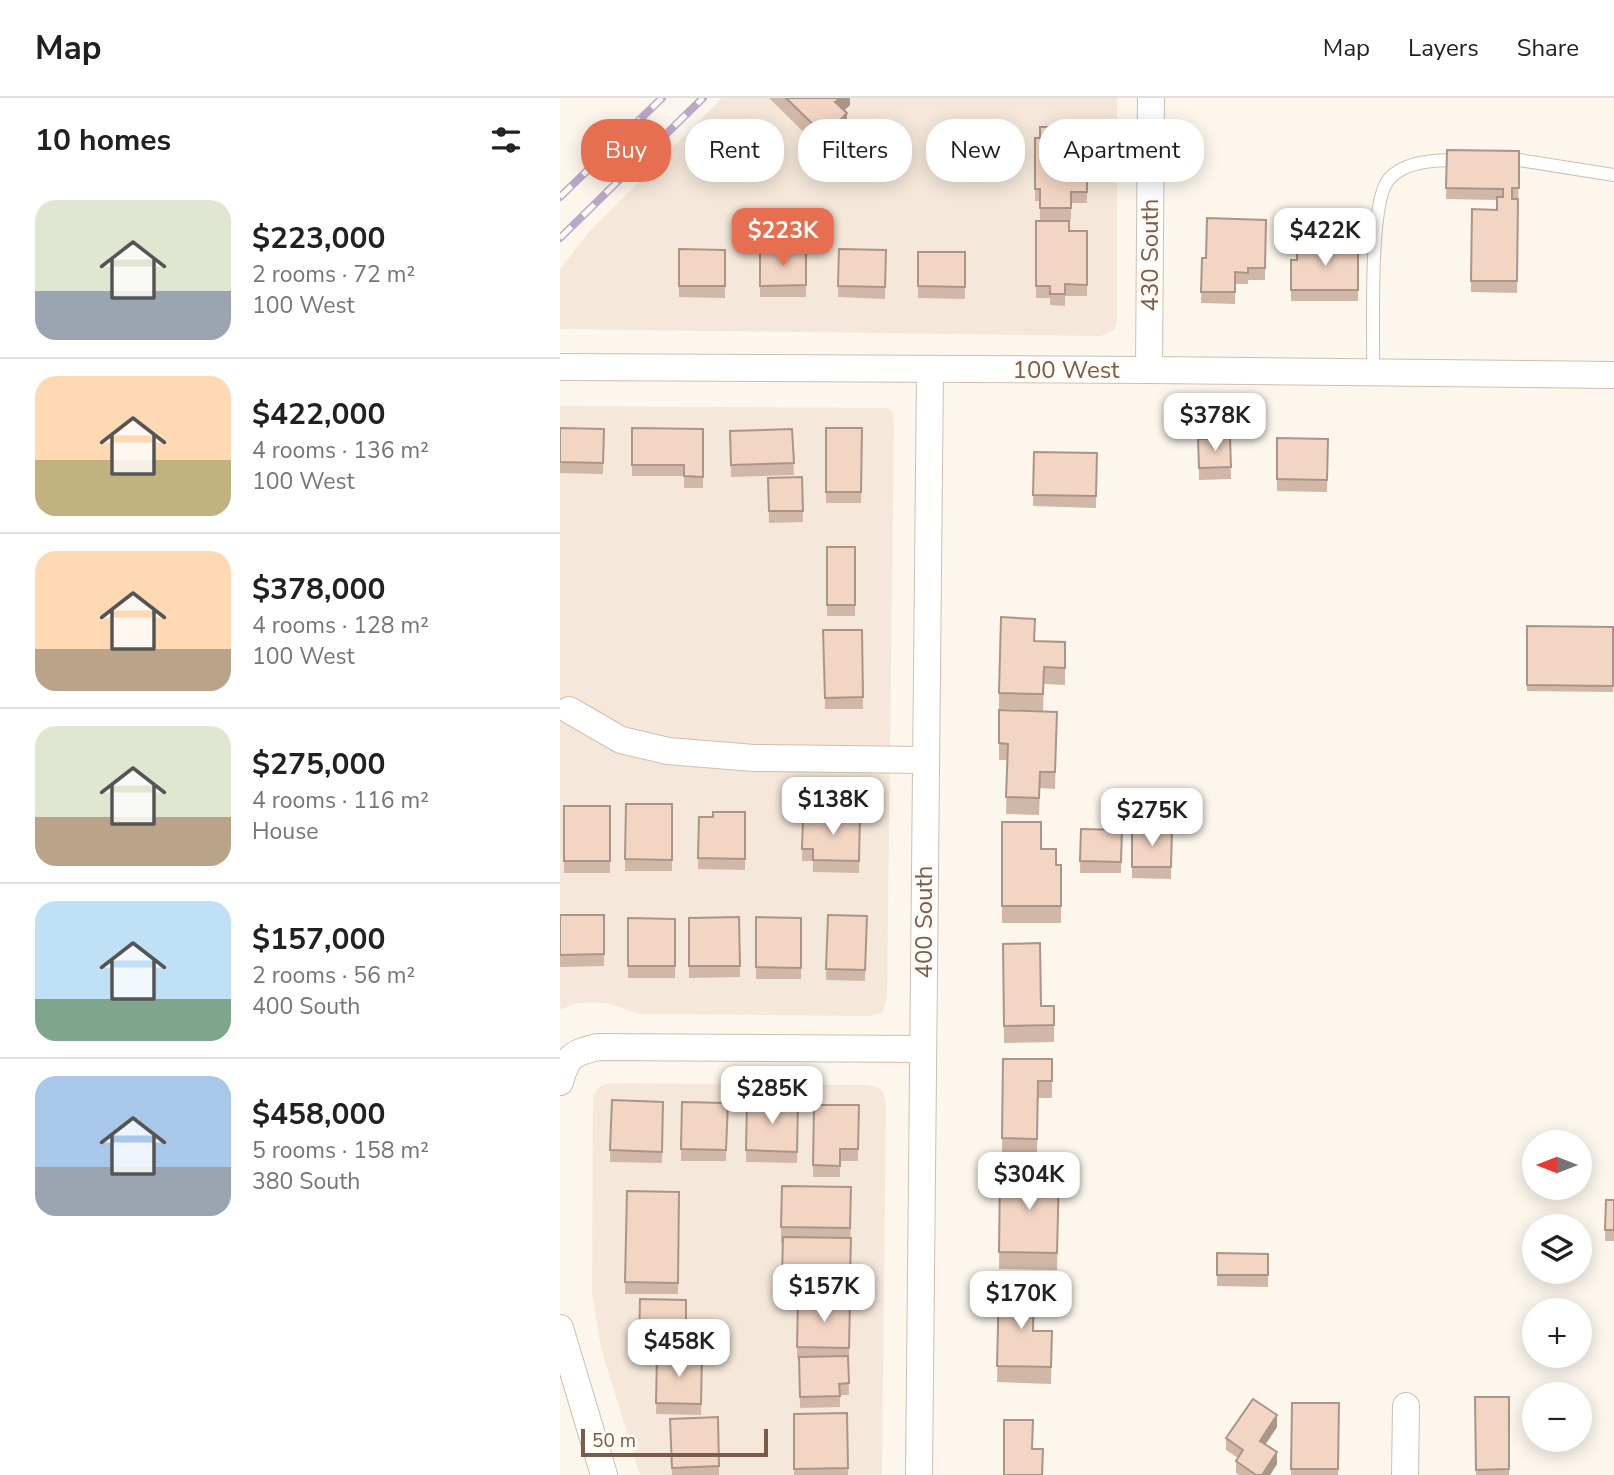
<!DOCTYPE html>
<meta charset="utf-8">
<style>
body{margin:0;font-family:"Nunito Sans",sans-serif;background:#f2f2f2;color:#202124;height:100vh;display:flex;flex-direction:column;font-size:26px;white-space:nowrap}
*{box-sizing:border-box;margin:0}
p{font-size:23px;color:#757577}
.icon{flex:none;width:38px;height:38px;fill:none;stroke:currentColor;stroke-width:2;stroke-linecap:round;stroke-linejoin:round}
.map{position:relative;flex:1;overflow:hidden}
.panel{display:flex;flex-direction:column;background:#fff;width:560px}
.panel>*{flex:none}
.guide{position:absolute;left:21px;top:21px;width:665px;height:63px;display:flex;gap:14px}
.needle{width:46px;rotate:270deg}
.tools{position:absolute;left:962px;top:1032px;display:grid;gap:14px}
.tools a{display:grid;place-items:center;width:70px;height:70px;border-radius:50%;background:#fff;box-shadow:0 4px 18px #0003;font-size:35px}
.scale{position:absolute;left:21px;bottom:18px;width:187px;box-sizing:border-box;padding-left:7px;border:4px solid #7a5c4d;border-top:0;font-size:19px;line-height:24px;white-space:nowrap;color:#7a5c4d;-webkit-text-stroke:5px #fffaf3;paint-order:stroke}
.price{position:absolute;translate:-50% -60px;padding:0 16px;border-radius:14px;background:#fff;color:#222;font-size:23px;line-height:46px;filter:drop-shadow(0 2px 4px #0008)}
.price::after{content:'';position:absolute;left:50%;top:42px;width:21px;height:16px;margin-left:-10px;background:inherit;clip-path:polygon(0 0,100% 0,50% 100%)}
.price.current{background:#e76f51;color:#fff}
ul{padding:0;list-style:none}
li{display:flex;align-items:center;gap:21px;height:175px;padding:0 35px}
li+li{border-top:2px solid #e0e0e0}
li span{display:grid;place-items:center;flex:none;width:196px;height:140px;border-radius:21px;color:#555}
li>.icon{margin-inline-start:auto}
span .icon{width:84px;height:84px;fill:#fffc;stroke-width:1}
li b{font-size:30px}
h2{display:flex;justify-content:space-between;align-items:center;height:84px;padding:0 35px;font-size:30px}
.pill{padding:0 24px;border-radius:28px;background:#fff;box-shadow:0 4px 18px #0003;font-size:24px;line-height:63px}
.pill.current{background:#e76f51;color:#fff}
header{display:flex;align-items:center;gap:42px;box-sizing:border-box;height:98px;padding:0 35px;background:#fff;border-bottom:2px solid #e0e0e0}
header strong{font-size:33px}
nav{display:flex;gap:38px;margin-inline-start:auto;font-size:24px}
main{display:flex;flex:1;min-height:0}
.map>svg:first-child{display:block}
</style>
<header>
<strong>Map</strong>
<nav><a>Map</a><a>Layers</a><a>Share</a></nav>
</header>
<main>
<section class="panel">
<h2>10 homes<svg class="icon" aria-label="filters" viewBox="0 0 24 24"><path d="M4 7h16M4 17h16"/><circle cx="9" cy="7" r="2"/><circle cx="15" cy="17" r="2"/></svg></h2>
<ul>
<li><span style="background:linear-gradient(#dfe7d0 65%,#9aa5b1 0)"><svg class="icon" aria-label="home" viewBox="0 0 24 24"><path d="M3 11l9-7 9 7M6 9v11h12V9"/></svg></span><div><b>$223,000</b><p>2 rooms · 72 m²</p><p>100 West</p></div></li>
<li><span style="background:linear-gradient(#ffd9b3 60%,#c2b280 0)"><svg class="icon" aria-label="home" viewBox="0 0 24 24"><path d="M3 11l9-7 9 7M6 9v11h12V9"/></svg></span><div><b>$422,000</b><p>4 rooms · 136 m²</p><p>100 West</p></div></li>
<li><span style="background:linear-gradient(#ffd9b3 70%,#b9a48a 0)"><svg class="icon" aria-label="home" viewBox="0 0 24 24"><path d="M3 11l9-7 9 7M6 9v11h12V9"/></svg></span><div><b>$378,000</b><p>4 rooms · 128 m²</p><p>100 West</p></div></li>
<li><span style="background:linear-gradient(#dfe7d0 65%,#b9a48a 0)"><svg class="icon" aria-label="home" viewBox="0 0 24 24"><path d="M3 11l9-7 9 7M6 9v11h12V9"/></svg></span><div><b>$275,000</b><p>4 rooms · 116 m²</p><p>House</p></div></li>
<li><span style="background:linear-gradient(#bfe0f5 70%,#7fa58c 0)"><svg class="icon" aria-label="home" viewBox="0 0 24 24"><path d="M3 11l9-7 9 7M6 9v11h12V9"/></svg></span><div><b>$157,000</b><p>2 rooms · 56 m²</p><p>400 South</p></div></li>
<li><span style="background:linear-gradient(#a9c7e8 65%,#9aa5b1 0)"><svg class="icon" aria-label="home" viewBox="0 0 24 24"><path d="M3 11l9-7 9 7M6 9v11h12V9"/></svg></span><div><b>$458,000</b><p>5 rooms · 158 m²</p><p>380 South</p></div></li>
</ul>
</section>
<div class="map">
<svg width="1054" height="1377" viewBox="0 0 1054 1377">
<rect width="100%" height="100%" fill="#fdf6ec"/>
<!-- residential -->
<g fill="#f5e8da">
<path d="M162 0H557V224L554 232 541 238 0 231V171L28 135Z"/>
<path d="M0 308 326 310 332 313 334 324 327 900 322 915 309 918 79 916 50 906 31 904 14 906 0 912Z"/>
<path d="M49 985 307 987 319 990 323 994 326 1006 322 1377H80L41 1250 32 1196 33 997 40 988Z"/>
</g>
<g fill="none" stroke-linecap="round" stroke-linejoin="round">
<defs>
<g id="service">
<path d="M944 62H959L1054 77"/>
<path d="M813 274C814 237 808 104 829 81 846 62 878 62 901 62"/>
</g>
<g id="minor">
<path d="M0 269 589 272 1054 277"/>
<path d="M589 272 591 0"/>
<path d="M9 612 61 642 108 653 194 660 365 662"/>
<path d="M0 984C7 958 12 955 38 949L363 951"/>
<path d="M0 1230 44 1377"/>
<path d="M359 1377 370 271"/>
<path d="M845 1377 846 1308"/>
</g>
</defs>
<!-- service casing -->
<use href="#service" stroke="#d1beb0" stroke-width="14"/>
<!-- minor casing -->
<use href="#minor" stroke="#d1beb0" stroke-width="28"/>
<!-- service -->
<use href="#service" stroke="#fff" stroke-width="12"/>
<!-- minor -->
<use href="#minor" stroke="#fff" stroke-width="26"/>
<defs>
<g id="rail">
<path d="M0 99 102 0"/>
<path d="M0 140 143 0"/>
</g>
</defs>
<!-- rail casing -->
<use href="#rail" stroke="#b9a8c9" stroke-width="8"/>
<!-- rail -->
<use href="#rail" stroke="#fffaf3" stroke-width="5" stroke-dasharray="16" stroke-linecap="butt"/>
</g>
<!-- wall -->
<g fill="#d1b7a8">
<path d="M209 0H290V7L284 12 287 32 265 55Z"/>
<path d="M509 39H527V105H511V122H480V103H475V40Z"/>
<path d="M887 52 959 53 957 195 911 194 912 111 937 112V102L886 101Z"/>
<path d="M706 122 705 182H688V186H675V206L641 205 642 160H646Z"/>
<path d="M476 123 509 133H527V198H505V208L490 207V200H476Z"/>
<path d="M798 148V203H731V162H737Z"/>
<path d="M119 151 165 152V200L119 199Z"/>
<path d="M246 151V199H200V152Z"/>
<path d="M279 151 326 152 325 201 278 199Z"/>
<path d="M358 154H405V201L358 200Z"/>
<path d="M0 330 44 331 43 376 0 375Z"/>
<path d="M72 330 143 331V390H124V378H72Z"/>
<path d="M266 330H302L301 405H266Z"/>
<path d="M232 331 234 377 171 379 170 333Z"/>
<path d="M670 340 671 381 639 382 638 341Z"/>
<path d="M717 340 768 341 767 394 717 393Z"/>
<path d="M474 354 537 355 536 410 473 408Z"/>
<path d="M242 379 243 424 209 425 208 380Z"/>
<rect x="267" y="449" width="28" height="69"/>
<path d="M967 528 1053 529V594L967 593Z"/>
<path d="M263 532H302L303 611H265Z"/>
<path d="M474 543 505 544V587L484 586 483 613 439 611V595Z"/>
<path d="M439 612 497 614 495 691 480 690 479 717 446 716 447 662H439Z"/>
<path d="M620 702V730L594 731H612L611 781 572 780V731H575L574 703Z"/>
<path d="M66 706H112V773H65Z"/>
<rect x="4" y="708" width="46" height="67"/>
<path d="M185 714V772L138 771 139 719H153Z"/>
<path d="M300 717 299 775 253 774V763H242L243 722H254Z"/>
<path d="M442 724 481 751 496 767H501V825H442Z"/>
<path d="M521 731 562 732 561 775H520Z"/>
<path d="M0 817H44V868L0 869Z"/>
<path d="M268 817 307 818 305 883 266 882Z"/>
<path d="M179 819 180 879 129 880V820Z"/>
<path d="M196 819 241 820V881H196Z"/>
<path d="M68 820 115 821V880H68Z"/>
<path d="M443 846 481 908H494V944L444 945Z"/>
<path d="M443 961H492V1000H478L477 1057H442Z"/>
<path d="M52 1002 103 1004 102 1065 50 1064Z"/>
<path d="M187 1003 238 1004 237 1065 186 1064Z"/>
<path d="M122 1004 168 1005 166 1063H121Z"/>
<path d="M254 1007H299L298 1063H280V1079H253Z"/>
<path d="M440 1074 499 1075 497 1172 439 1171Z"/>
<path d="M291 1089 290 1198 222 1197 223 1145H221V1129Z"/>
<path d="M67 1093 119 1094 118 1196H65Z"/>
<path d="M1046 1102H1054V1143H1045Z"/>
<path d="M657 1155 708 1156V1189L657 1188Z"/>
<path d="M439 1188 473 1233H492L491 1286 437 1284Z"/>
<path d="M80 1201 126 1202V1256L142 1257 141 1317 96 1316 97 1259H79Z"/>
<path d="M238 1201 290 1202 289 1261H288L289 1297H280V1309L240 1310 239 1260H237Z"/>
<path d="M915 1299H949V1377H916Z"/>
<path d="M732 1305H779L778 1377H731Z"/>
<path d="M287 1315 288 1377H234V1316Z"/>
<path d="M158 1319 159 1377H112L110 1321Z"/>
<path d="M717 1329 706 1346 717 1366 710 1377H679L676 1375V1363L678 1360 666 1352V1340Z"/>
</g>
<!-- shaded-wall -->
<g fill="#aa9588">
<path d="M280 0H290V7L275 21V4Z"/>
<path d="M287 15V32L265 55V38Z"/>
<path d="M717 1317V1329L700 1354V1343Z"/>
<path d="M717 1354V1366L710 1377H702Z"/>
</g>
<!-- building -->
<g fill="#f3d5c3" stroke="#aa9588" stroke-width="2">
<path d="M226 0H280L275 4 287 15 265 38Z"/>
<path d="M480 29H509V39H527V94H511V110H480V91H475V40H480Z"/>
<path d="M887 52 959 53V90H952V101H958L957 183H911L912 111 937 112V99H943V91L886 90Z"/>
<path d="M647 120 706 122 705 170H688V175L675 174V194H641L642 160H646Z"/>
<path d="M476 123H509V133H527V187L505 186V196H490V188H476Z"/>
<path d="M737 145 798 148V192H731V162H737Z"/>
<path d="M119 151 165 152V188H119Z"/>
<path d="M246 151V187L200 188V152Z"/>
<path d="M279 151 326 152 325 189 278 188Z"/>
<path d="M358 154H405V189L358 188Z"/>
<path d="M0 330 44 331 43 365 0 364Z"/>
<path d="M72 330 143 331V379L124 378V367H72Z"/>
<path d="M266 330H302L301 394H266Z"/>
<path d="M232 331 234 365 171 367 170 333Z"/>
<path d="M670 340 671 369 639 370 638 341Z"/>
<path d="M717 340 768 341 767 382 717 381Z"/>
<path d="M474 354 537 355 536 398 473 397Z"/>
<path d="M242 379 243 413H209L208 380Z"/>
<rect x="267" y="449" width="28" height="58"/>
<path d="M441 519 475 521 474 543 505 544V570L484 569 483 596 439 595Z"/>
<path d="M967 528 1053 529V588L967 587Z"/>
<path d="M263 532H302L303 599 265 600Z"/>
<path d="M439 612 497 614 495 674H480L479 700 446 699 448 646 439 645Z"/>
<path d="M620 702V719L575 720 574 703Z"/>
<path d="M66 706H112V762L65 761Z"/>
<rect x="4" y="708" width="46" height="55"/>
<path d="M153 714H185V761L138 760 139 719H153Z"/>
<path d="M254 716 300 717 299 763 253 762V751H242L243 722H254Z"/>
<path d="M442 724H481V751H496V767H501V808H442Z"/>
<path d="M521 731 562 732 561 764 520 763Z"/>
<path d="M572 731H612L611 769H572Z"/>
<path d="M0 817H44V856L0 857Z"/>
<path d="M268 817 307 818 305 872 266 871Z"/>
<path d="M179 819 180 868H129V820Z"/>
<path d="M196 819 241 820V870L196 869Z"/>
<path d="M68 820 115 821V868H68Z"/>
<path d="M480 845 481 908H494V927L444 928 443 846Z"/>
<path d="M443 961H492V983H478L477 1041 442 1040Z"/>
<path d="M52 1002 103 1004 102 1054 50 1052Z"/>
<path d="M187 1003 238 1004 237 1054 186 1052Z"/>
<path d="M122 1004 168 1005 166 1052 121 1051Z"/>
<path d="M254 1007H299L298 1051H280V1068L253 1067Z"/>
<path d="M440 1074 499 1075 497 1155 439 1154Z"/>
<path d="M222 1088 291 1089 290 1130 221 1129Z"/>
<path d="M67 1093 119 1094 118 1185 65 1184Z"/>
<path d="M1046 1102H1054V1132H1045Z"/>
<path d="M223 1139 291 1140 290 1181 222 1180Z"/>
<path d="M657 1155 708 1156V1177H657Z"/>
<path d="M439 1188H474L473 1233H492L491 1269 437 1268Z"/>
<path d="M80 1201 126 1202V1248H79Z"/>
<path d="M238 1201 290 1202 289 1250 237 1249Z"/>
<path d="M97 1256 142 1257 141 1306 96 1305Z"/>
<path d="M288 1258 289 1285 279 1286 280 1298 240 1299 239 1259Z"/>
<path d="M915 1299H949V1371L916 1372Z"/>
<path d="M693 1301 717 1317 700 1343 717 1354 702 1377H696L676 1363 683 1352 666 1340Z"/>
<path d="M732 1305H779L778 1371H731Z"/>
<path d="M287 1315 288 1370 234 1371V1316Z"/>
<path d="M158 1319 159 1368 112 1370 110 1321Z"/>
<path d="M444 1322H473L472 1351H483L482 1377H444Z"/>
</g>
<g text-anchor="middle" stroke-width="5" stroke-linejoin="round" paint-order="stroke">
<!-- street labels -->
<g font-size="24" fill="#7a5c4d" stroke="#fffaf3">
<text transform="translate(590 157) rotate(-90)" y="8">430 South</text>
<text x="506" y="280">100 West</text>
<text transform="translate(364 824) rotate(-90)" y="8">400 South</text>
</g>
</g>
</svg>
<div class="tools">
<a><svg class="needle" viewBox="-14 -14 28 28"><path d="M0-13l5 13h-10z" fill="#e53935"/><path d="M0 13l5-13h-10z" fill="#757577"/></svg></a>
<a><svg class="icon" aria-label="layers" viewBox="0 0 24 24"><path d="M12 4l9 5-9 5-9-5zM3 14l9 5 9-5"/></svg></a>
<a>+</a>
<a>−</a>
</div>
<div class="scale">50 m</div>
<b class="price current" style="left:223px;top:170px">$223K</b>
<b class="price" style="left:765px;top:170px">$422K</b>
<b class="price" style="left:655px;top:355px">$378K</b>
<b class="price" style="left:273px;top:739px">$138K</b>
<b class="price" style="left:592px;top:750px">$275K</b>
<b class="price" style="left:212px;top:1028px">$285K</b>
<b class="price" style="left:469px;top:1114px">$304K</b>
<b class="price" style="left:264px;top:1226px">$157K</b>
<b class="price" style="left:461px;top:1233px">$170K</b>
<b class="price" style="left:119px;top:1281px">$458K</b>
<div class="guide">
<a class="pill current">Buy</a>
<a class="pill">Rent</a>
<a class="pill">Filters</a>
<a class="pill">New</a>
<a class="pill">Apartment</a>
</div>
</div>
</main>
